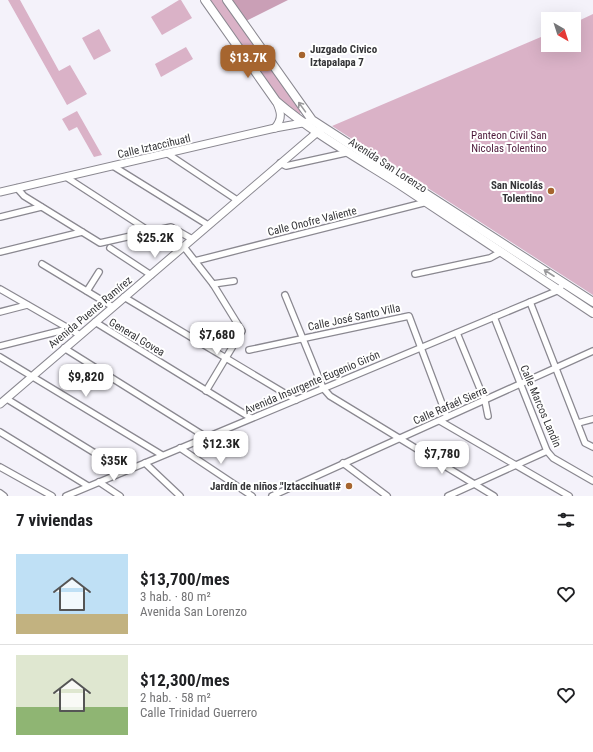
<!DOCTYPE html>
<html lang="es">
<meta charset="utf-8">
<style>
body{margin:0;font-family:"Roboto Condensed",sans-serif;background:#f6f6f6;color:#202124;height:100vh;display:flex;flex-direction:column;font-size:15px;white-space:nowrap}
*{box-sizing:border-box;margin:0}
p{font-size:13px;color:#757577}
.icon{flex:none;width:22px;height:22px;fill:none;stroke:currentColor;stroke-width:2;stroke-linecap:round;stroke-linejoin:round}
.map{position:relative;height:496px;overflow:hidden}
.side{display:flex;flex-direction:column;background:#fff;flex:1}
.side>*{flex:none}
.needle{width:26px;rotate:141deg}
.tools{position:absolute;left:541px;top:12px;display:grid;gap:8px}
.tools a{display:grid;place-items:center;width:40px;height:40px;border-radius:0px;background:#fff;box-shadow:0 4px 16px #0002;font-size:20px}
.price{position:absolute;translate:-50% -34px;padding:0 9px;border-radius:8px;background:#fff;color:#222;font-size:13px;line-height:26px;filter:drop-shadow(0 1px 2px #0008)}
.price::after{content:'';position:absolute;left:50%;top:24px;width:12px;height:9px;margin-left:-6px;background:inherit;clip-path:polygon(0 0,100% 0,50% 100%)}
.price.on{background:#a6652f;color:#fff}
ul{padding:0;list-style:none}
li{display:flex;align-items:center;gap:12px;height:100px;padding:0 16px}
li+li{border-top:1px solid #e0e0e0}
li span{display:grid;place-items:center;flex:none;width:112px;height:80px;border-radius:0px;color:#555}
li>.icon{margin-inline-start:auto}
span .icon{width:48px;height:48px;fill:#fffc;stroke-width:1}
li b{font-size:17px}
h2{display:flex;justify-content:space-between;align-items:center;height:48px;padding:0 16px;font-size:17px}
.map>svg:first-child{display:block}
</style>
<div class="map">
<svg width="593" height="496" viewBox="0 0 593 496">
<rect width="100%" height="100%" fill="#f4f2fa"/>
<!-- green -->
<g fill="#dab2c7">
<path d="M8 0H20L59 71 70 65 87 94 67 105Z"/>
<path d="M179 0H181L192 18 162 35 151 17Z"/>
<path d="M207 0H222L301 110 300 115 295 117 287 111Z"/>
<path d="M593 14V295L332 126 548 34V45H574V23Z"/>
<path d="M99 29 111 51 94 60 82 38Z"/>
<path d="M186 47 193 59 161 77 155 64Z"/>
<path d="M77 111 102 155 94 157 77 127 69 131 62 119Z"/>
</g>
<!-- forest -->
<path fill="#ca9fb6" d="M230 0H288L246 21Z"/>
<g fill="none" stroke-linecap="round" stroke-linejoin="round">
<defs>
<g id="minor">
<path d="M168 154 237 200"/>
<path d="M280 163 286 166 350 152"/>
<path d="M113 166 208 225"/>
<path d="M66 177 149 231"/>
<path d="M17 188 24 196 100 243 171 227 192 239"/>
<path d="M0 217 41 207"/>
<path d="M184 247 213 284 242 331 206 391"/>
<path d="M110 248 151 275"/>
<path d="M0 252 82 232"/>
<path d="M195 261 427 202"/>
<path d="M42 264 113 307"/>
<path d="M415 274 490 258 501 252"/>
<path d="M213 284 234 281"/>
<path d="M0 289 80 335"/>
<path d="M87 291 99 272"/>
<path d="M285 295 323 388 330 396 494 496"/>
<path d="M124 297 296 400"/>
<path d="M530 302 585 443 593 447"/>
<path d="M0 312 27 305"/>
<path d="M494 317 547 451 553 458 593 481"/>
<path d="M95 322 251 418"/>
<path d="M457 333 485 401 488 416"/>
<path d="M0 346 68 329"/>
<path d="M64 348 206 437"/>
<path d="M249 350 409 316 447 417"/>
<path d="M0 357 162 455"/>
<path d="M7 399 124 471"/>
<path d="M440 421 569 496"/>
<path d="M578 423 593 419"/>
<path d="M0 432 88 486"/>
<path d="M180 448 252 496"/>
<path d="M145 463 180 496"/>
<path d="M343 463 387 496"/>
<path d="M0 467 52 496"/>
<path d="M99 482 120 496"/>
<path d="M0 493 4 496"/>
<path d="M66 496 559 290 563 283"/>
<path d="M272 496 593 351"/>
<path d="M448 496 547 451"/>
</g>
<g id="tertiary">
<path d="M275 128C283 118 281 112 276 101"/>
<path d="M0 192 275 128 308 122"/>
<path d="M0 404 321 129"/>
</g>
<g id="secondary">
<path d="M205 0 276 101C313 133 358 158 399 184 464 227 528 270 593 313"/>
<path d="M227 0 312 120 593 302"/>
</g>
</defs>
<!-- minor casing -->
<use href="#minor" stroke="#8a8890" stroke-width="8"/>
<!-- tertiary casing -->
<use href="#tertiary" stroke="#8a8890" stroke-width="9"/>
<!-- secondary casing -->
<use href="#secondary" stroke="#8a8890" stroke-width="10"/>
<!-- minor -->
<use href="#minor" stroke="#fff" stroke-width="5.5"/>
<!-- tertiary -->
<use href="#tertiary" stroke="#fff" stroke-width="7"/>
<!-- secondary -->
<use href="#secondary" stroke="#fff" stroke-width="8"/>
</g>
<!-- one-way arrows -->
<defs><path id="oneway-shaft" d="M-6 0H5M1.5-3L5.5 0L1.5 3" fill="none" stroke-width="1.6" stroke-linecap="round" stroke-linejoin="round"/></defs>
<g stroke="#9a9a9c">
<use href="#oneway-shaft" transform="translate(302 107) rotate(-126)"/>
<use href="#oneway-shaft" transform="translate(549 273) rotate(-147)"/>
</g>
<!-- markers -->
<g fill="#a6652f" stroke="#fff" stroke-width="1.5">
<circle cx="302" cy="55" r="4"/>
<circle cx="551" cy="191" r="4"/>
<circle cx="349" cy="486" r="4"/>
</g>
<g text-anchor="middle" stroke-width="4" stroke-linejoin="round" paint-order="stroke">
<!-- poi labels -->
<g font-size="11" font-weight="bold" fill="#353538" stroke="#fff" text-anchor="end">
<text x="310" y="53" text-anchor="start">Juzgado Civico<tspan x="310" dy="13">Iztapalapa 7</tspan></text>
<text x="543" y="189">San Nicolás<tspan x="543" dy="13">Tolentino</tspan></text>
<text x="341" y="490">Jardín de niños "Iztaccihuatl#</text>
</g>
<!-- park labels -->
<g font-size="11" fill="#4d193a" stroke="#fff">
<text x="509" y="139">Panteon Civil San<tspan x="509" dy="13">Nicolas Tolentino</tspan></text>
</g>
<!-- street labels -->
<g font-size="11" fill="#353538" stroke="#fff">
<text transform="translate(154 146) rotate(-13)" y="4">Calle Iztaccihuatl</text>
<text transform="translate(388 165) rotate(33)" y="4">Avenida San Lorenzo</text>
<text transform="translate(312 221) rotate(-14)" y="4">Calle Onofre Valiente</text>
<text transform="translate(90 312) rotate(-40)" y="4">Avenida Puente Ramírez</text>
<text transform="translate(354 317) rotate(-12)" y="4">Calle José Santo Villa</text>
<text transform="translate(137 337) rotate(31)" y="4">General Govea</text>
<text transform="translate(312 382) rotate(-23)" y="4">Avenida Insurgente Eugenio Girón</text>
<text transform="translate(450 405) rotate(-24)" y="4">Calle Rafaél Sierra</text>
<text transform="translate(541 406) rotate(67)" y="4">Calle Marcos Landin</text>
</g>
</g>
</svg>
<div class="tools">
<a><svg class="needle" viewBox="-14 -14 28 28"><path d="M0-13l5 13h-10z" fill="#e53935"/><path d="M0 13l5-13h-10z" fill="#757577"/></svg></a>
</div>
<b class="price on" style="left:248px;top:79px">$13.7K</b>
<b class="price" style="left:155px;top:259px">$25.2K</b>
<b class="price" style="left:217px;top:356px">$7,680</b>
<b class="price" style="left:86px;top:398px">$9,820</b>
<b class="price" style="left:221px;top:465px">$12.3K</b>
<b class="price" style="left:442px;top:475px">$7,780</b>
<b class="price" style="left:114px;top:482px">$35K</b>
</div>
<section class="side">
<h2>7 viviendas<svg class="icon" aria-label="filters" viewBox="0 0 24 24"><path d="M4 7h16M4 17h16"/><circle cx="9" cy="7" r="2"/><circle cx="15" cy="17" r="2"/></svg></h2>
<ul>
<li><span style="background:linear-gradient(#bfe0f5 75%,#c2b280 0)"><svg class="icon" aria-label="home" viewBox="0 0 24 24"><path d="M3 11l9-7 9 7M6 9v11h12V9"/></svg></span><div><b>$13,700/mes</b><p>3 hab. · 80 m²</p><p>Avenida San Lorenzo</p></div><svg class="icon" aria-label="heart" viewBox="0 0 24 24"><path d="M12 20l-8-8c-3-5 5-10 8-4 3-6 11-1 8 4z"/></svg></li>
<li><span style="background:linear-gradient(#dfe7d0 65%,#8fb573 0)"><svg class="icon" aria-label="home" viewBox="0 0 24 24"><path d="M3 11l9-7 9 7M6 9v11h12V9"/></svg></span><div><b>$12,300/mes</b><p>2 hab. · 58 m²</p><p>Calle Trinidad Guerrero</p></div><svg class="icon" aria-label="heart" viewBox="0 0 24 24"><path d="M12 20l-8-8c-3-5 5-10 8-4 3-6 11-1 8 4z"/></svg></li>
</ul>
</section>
